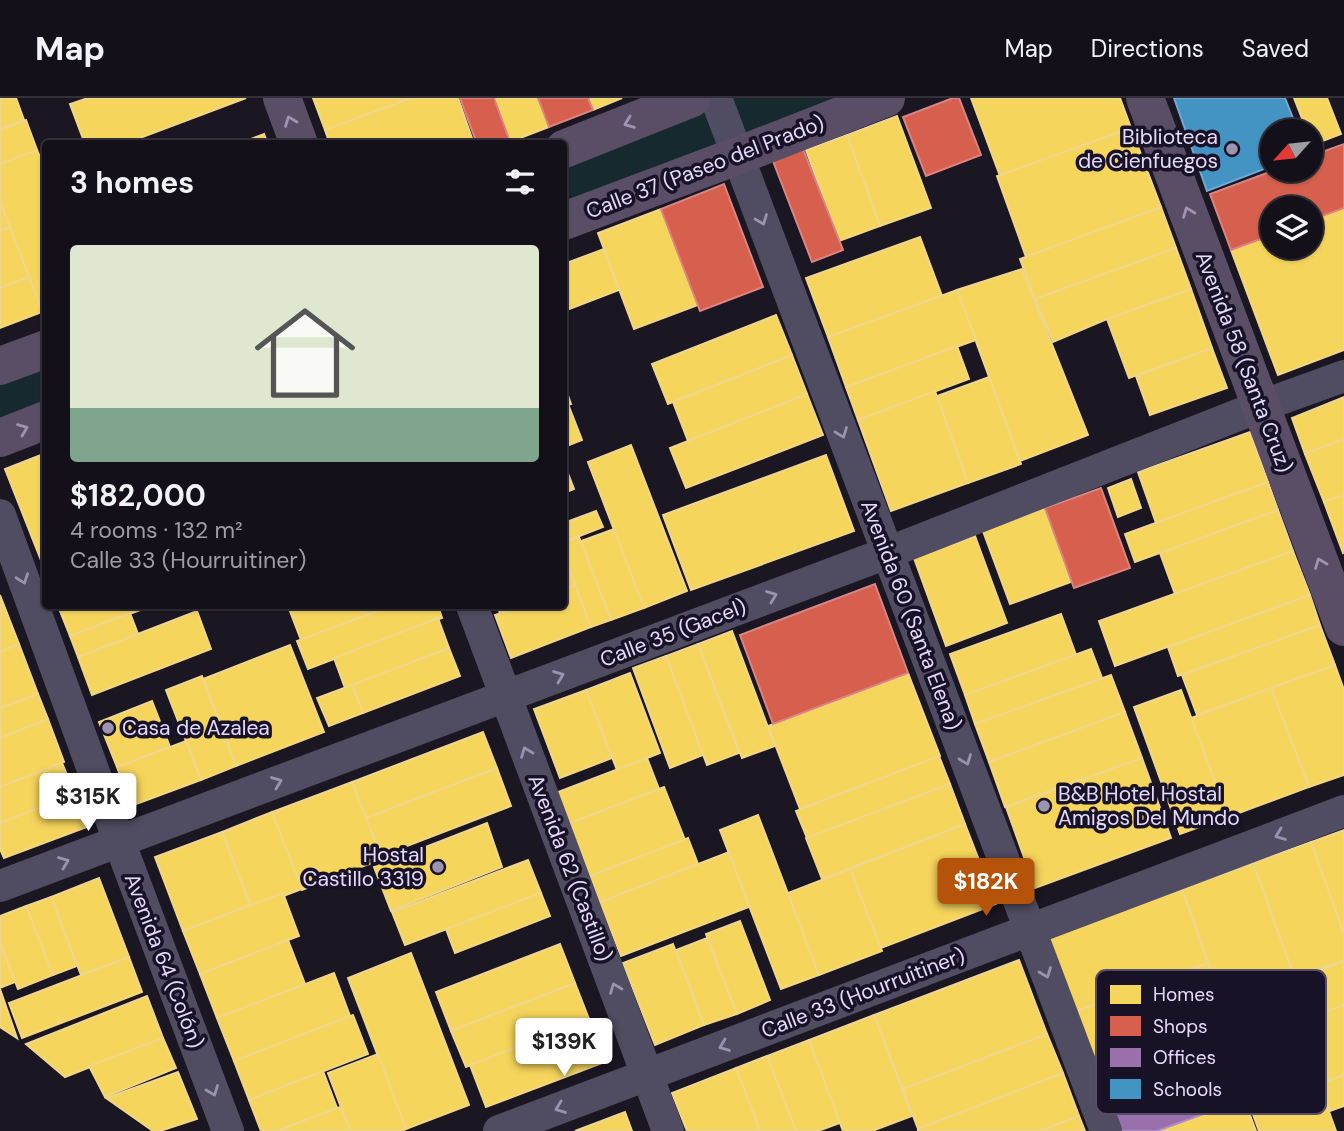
<!DOCTYPE html>
<meta charset="utf-8">
<style>
body{margin:0;font-family:"DM Sans",sans-serif;background:#1d1923;color:#f1f3f6;height:100vh;display:flex;flex-direction:column;font-size:26px;white-space:nowrap}
*{box-sizing:border-box;margin:0}
p{font-size:23px;color:#9d9da2}
.icon{flex:none;width:38px;height:38px;fill:none;stroke:currentColor;stroke-width:2;stroke-linecap:round;stroke-linejoin:round}
.map{position:relative;flex:1;overflow:hidden}
.sheet{position:absolute;left:42px;top:42px;width:525px;height:469px;display:flex;flex-direction:column;background:#14101a;border-radius:7px;box-shadow:0 2px 5px #0004,0 0 0 2px #333039}
.sheet>*{flex:none}
.needle{width:46px;rotate:243deg}
.controls{position:absolute;left:1260px;top:21px;display:grid;gap:14px}
.controls a{display:grid;place-items:center;width:63px;height:63px;border-radius:50%;background:#14101a;box-shadow:0 2px 5px #0004,0 0 0 2px #333039;font-size:35px}
.price{position:absolute;translate:-50% -60px;padding:0 16px;border-radius:7px;background:#fff;color:#222;font-size:23px;line-height:46px;filter:drop-shadow(0 2px 4px #0008)}
.price::after{content:'';position:absolute;left:50%;top:42px;width:21px;height:16px;margin-left:-10px;background:inherit;clip-path:polygon(0 0,100% 0,50% 100%)}
.price.selected{background:#b45309;color:#fff}
ul{padding:0;list-style:none}
li{display:grid;align-content:center;gap:14px;height:371px;padding:0 28px}
li+li{border-top:2px solid #333039}
li span{display:grid;place-items:center;height:217px;border-radius:7px;color:#555}
li>.icon{margin-inline-start:auto}
span .icon{width:126px;height:126px;fill:#fffc;stroke-width:1}
li b{font-size:30px}
h2{display:flex;justify-content:space-between;align-items:center;height:84px;padding:0 28px;font-size:30px}
header{display:flex;align-items:center;gap:42px;box-sizing:border-box;height:98px;padding:0 35px;background:#14101a;border-bottom:2px solid #333039}
header strong{font-size:33px}
nav{display:flex;gap:38px;margin-inline-start:auto;font-size:24px}
.map>svg:first-child{display:block}
</style>
<header>
<strong>Map</strong>
<nav><a>Map</a><a>Directions</a><a>Saved</a></nav>
</header>
<div class="map">
<svg width="1344" height="1033" viewBox="0 0 1344 1033">
<rect width="100%" height="100%" fill="#1a1622"/>
<!-- green -->
<g fill="#16292e">
<path d="M725 0H846L564 108V63Z"/>
<path d="M45 264V309L0 327V282Z"/>
</g>
<!-- homes -->
<g fill="#f6d55c" stroke="#f0d68c" stroke-width="2">
<path d="M0 0H16L24 22 0 31Z"/>
<path d="M88 0H246L124 46H85L70 6Z"/>
<path d="M313 0H411L325 32Z"/>
<path d="M411 0H458L474 46H330L325 32Z"/>
<path d="M494 0H538L549 29 510 44Z"/>
<path d="M588 0H622L593 12Z"/>
<path d="M971 0H1120L1131 30 1000 78Z"/>
<path d="M1294 0H1327L1341 36 1312 47 1311 33H1307Z"/>
<path d="M897 18 931 110 880 128 847 37Z"/>
<path d="M26 22 37 52 0 66V32Z"/>
<path d="M1131 30 1161 109 1026 159 997 78Z"/>
<path d="M264 36 268 46H238Z"/>
<path d="M847 37 880 128 839 143 806 52Z"/>
<path d="M37 52 46 74V213L42 214 0 103V66Z"/>
<path d="M0 103 10 129 0 133Z"/>
<path d="M1161 109 1176 150 1035 201 1020 161Z"/>
<path d="M1344 110V252L1278 277 1231 152 1272 137V149H1311V122Z"/>
<path d="M661 111 698 207 634 231 598 135Z"/>
<path d="M10 129 29 179 0 190V133Z"/>
<path d="M920 139 942 198 828 239 806 180Z"/>
<path d="M1176 150 1191 191 1107 221 1053 244 1035 201Z"/>
<path d="M604 151 619 192 564 213V166Z"/>
<path d="M1022 171 1088 337 1020 363 957 192Z"/>
<path d="M29 179 42 214 0 230V190Z"/>
<path d="M1191 191 1212 250 1129 280 1107 221Z"/>
<path d="M957 192 976 242 846 289 828 239Z"/>
<path d="M776 217 792 257 668 306 652 266Z"/>
<path d="M957 248 969 281 858 322 846 289Z"/>
<path d="M1212 250 1227 290 1150 317 1136 278Z"/>
<path d="M792 257 807 296 688 343 673 304Z"/>
<path d="M989 279 1021 366 968 385 937 298Z"/>
<path d="M564 286 571 306 564 308Z"/>
<path d="M935 293 968 385 891 413 858 322Z"/>
<path d="M807 296 823 337 686 390 670 350Z"/>
<path d="M1344 299V341L1305 356 1292 320Z"/>
<path d="M568 306 582 342 564 349V308Z"/>
<path d="M1250 334 1268 384 1156 425 1138 374Z"/>
<path d="M1344 341V397L1324 404 1305 356Z"/>
<path d="M631 347 687 493 644 510 588 364Z"/>
<path d="M46 355V475L5 371Z"/>
<path d="M826 357 854 433 691 492 663 417Z"/>
<path d="M564 365 574 391 564 395Z"/>
<path d="M1131 381 1141 410 1118 419 1108 390Z"/>
<path d="M1268 384 1278 412 1135 464 1125 436Z"/>
<path d="M1344 397V454L1343 455 1324 404Z"/>
<path d="M1045 410 1071 484 1010 506 983 433Z"/>
<path d="M1278 412 1293 453 1175 496 1160 455Z"/>
<path d="M596 413 603 429 564 444V425Z"/>
<path d="M614 431 644 510 611 522 581 443Z"/>
<path d="M975 438 1007 525 946 548 914 460Z"/>
<path d="M579 439 611 522 591 529 564 457V444Z"/>
<path d="M1293 453 1310 497 1115 568 1099 523Z"/>
<path d="M564 457 575 487 564 491Z"/>
<path d="M575 487 591 529 511 560 495 517 519 508H564V491Z"/>
<path d="M0 497 19 546 0 554Z"/>
<path d="M1310 497 1320 527 1178 578 1168 549Z"/>
<path d="M58 508H151L70 538Z"/>
<path d="M288 508H391L301 542Z"/>
<path d="M391 508H438L442 520 308 571 297 543Z"/>
<path d="M497 508H519L500 515Z"/>
<path d="M197 513 211 551 92 597 78 559Z"/>
<path d="M130 515 138 536 78 559 70 538Z"/>
<path d="M1061 516 1076 557 965 597 950 556Z"/>
<path d="M438 520 449 550 345 590 334 560Z"/>
<path d="M1320 527 1335 567 1197 617 1182 577Z"/>
<path d="M732 533 775 648 742 660 698 546Z"/>
<path d="M19 546 38 596 0 610V554Z"/>
<path d="M698 546 739 655 707 667 666 558Z"/>
<path d="M290 547 324 634 236 668 203 581Z"/>
<path d="M449 550 460 578 363 615 352 587Z"/>
<path d="M1091 551 1102 580 975 626 965 597Z"/>
<path d="M666 558 703 657 670 670 633 570Z"/>
<path d="M1335 567 1344 592V677L1309 689 1271 590Z"/>
<path d="M630 575 660 655 617 672 586 592Z"/>
<path d="M908 575 940 658 800 711 768 628Z"/>
<path d="M1111 577 1125 614 989 664 975 626Z"/>
<path d="M202 578 236 668 201 682 166 592Z"/>
<path d="M352 587 363 615 329 628 317 600Z"/>
<path d="M1271 590 1309 689 1228 719 1191 620Z"/>
<path d="M586 592 612 660 560 680 534 611Z"/>
<path d="M1181 592 1228 719 1180 736 1134 609Z"/>
<path d="M38 596 48 621 0 640V610Z"/>
<path d="M152 603 170 649 117 669 99 624Z"/>
<path d="M1125 614 1142 660 1005 709 989 664Z"/>
<path d="M48 621 64 664 0 689V640Z"/>
<path d="M483 634 497 670 366 720 352 684Z"/>
<path d="M186 643 201 682 131 708 117 669Z"/>
<path d="M939 658 950 686 807 740 796 713Z"/>
<path d="M647 660 659 691 570 725 558 694Z"/>
<path d="M1142 660 1171 740 1035 790 1006 709Z"/>
<path d="M62 665 75 696 0 725V689Z"/>
<path d="M497 670 511 708 381 758 366 720Z"/>
<path d="M352 684 382 761 302 792 272 714Z"/>
<path d="M950 686 965 726 822 781 806 740Z"/>
<path d="M664 689 685 742 590 778 570 725Z"/>
<path d="M75 696 87 729 4 760 0 751V725Z"/>
<path d="M272 714 302 791 252 810 222 734Z"/>
<path d="M758 717 819 877 781 891 720 732Z"/>
<path d="M487 725 502 769 391 813 374 769Z"/>
<path d="M965 726 996 806 881 850 850 771Z"/>
<path d="M1344 732V836L1311 744Z"/>
<path d="M222 734 250 807 183 833 155 759Z"/>
<path d="M688 740 698 766 600 804 590 778Z"/>
<path d="M1311 744 1344 836V862L1295 880 1253 765Z"/>
<path d="M729 754 749 809 621 858 600 804Z"/>
<path d="M528 762 541 795 405 847 392 814Z"/>
<path d="M1253 765 1310 923 1239 949 1182 791Z"/>
<path d="M850 771 882 853 819 877 788 795Z"/>
<path d="M99 780 129 859 81 877 51 799Z"/>
<path d="M1182 791 1208 865 1074 914 1048 840Z"/>
<path d="M283 795 299 838 200 876 183 833Z"/>
<path d="M541 795 550 818 455 855 446 831Z"/>
<path d="M51 799 77 868 53 877 26 808Z"/>
<path d="M26 808 53 877 18 891 0 844V818Z"/>
<path d="M740 823 770 902 737 916 706 836Z"/>
<path d="M707 840 737 916 704 927 676 852Z"/>
<path d="M288 842 305 886 217 920 200 876Z"/>
<path d="M0 844 15 884 0 890Z"/>
<path d="M560 846 575 885 451 933 436 894Z"/>
<path d="M673 846 704 927 655 947 623 865Z"/>
<path d="M411 855 469 1007 406 1031 348 880Z"/>
<path d="M129 859 142 894 22 940 9 905Z"/>
<path d="M1019 862 1047 936 903 991 874 917Z"/>
<path d="M1344 863V907L1308 920 1294 882Z"/>
<path d="M1208 865 1227 915 1093 964 1074 914Z"/>
<path d="M334 875 350 918 234 963 217 920Z"/>
<path d="M575 885 589 921 466 969 451 933Z"/>
<path d="M0 891 17 940 0 929Z"/>
<path d="M147 898 163 940 65 979 26 946Z"/>
<path d="M1344 907V977L1324 984 1302 922Z"/>
<path d="M353 917 368 956 249 1002 234 963Z"/>
<path d="M874 917 912 1018 872 1033H843L809 942Z"/>
<path d="M1217 919 1234 964 1110 1010 1093 964Z"/>
<path d="M589 921 605 964 486 1009 470 967Z"/>
<path d="M1047 936 1063 975 918 1031 903 991Z"/>
<path d="M163 940 176 970 105 999 89 968Z"/>
<path d="M809 942 840 1025 818 1033H796L767 958Z"/>
<path d="M1305 947 1336 1033H1259L1237 972Z"/>
<path d="M378 956 406 1031 402 1033H350L328 975Z"/>
<path d="M767 958 796 1033H760L736 970Z"/>
<path d="M736 970 760 1033H687L672 995Z"/>
<path d="M323 973 337 1010 277 1033H261L249 1002Z"/>
<path d="M178 974 197 1021 160 1033H153L106 1000Z"/>
<path d="M1063 975 1079 1018 1040 1033H918V1031Z"/>
<path d="M1344 977V1008L1330 1013 1320 986Z"/>
<path d="M1244 1001 1256 1033H1157Z"/>
<path d="M341 1009 350 1033H277L337 1010Z"/>
<path d="M625 1014 632 1033H575Z"/>
<path d="M1079 1018 1085 1033H1040Z"/>
</g>
<!-- shops -->
<g fill="#d6604d" stroke="#da8582" stroke-width="2">
<path d="M460 0H494L510 44 505 46H477Z"/>
<path d="M538 0H588L593 12 549 29Z"/>
<path d="M953 0H959L981 57 926 78 903 19Z"/>
<path d="M1344 46V110L1311 122V110H1272V137L1231 152 1210 96 1275 72H1311V58Z"/>
<path d="M803 51 843 152 812 164 773 63Z"/>
<path d="M724 86 763 189 700 213 661 111Z"/>
<path d="M1101 390 1130 470 1074 490 1045 410Z"/>
<path d="M875 486 908 575 773 626 740 537Z"/>
</g>
<!-- offices -->
<path fill="#9970ab" stroke="#af90c3" stroke-width="2" d="M1231 965 1245 1001 1157 1033H1118L1110 1010Z"/>
<!-- schools -->
<path fill="#4393c3" stroke="#73a8d4" stroke-width="2" d="M1174 0H1285L1298 33H1272V68L1207 93Z"/>
<g fill="none" stroke-linecap="round" stroke-linejoin="round">
<!-- minor -->
<g stroke="#504c61" stroke-width="32">
<path d="M716 0 1106 1033"/>
<path d="M0 417 119 743 228 1033"/>
<path d="M472 508 668 1033"/>
<path d="M0 788 887 455 1261 308 1344 278"/>
<path d="M499 1033 1344 713"/>
</g>
<!-- major -->
<g stroke="#5a4d66" stroke-width="38">
<path d="M282 0 299 46"/>
<path d="M1145 0 1344 529"/>
<path d="M564 51 692 0"/>
<path d="M564 123 737 58 886 0"/>
<path d="M0 268 46 251"/>
<path d="M0 340 46 322"/>
</g>
</g>
<!-- one-way arrows -->
<defs><path id="oneway-chevron" d="M-2-3.5L2.5 0L-2 3.5" fill="none" stroke-width="1.6" stroke-linecap="round" stroke-linejoin="round" transform="scale(1.75)"/></defs>
<g stroke="#9e94b1">
<use href="#oneway-chevron" transform="translate(290 23) rotate(-111)"/>
<use href="#oneway-chevron" transform="translate(629 25) rotate(159)"/>
<use href="#oneway-chevron" transform="translate(1188 114) rotate(-111)"/>
<use href="#oneway-chevron" transform="translate(23 331) rotate(-22)"/>
<use href="#oneway-chevron" transform="translate(1320 465) rotate(-111)"/>
</g>
<g stroke="#9a93ae">
<use href="#oneway-chevron" transform="translate(762 122) rotate(69)"/>
<use href="#oneway-chevron" transform="translate(842 335) rotate(69)"/>
<use href="#oneway-chevron" transform="translate(23 481) rotate(70)"/>
<use href="#oneway-chevron" transform="translate(772 498) rotate(-21)"/>
<use href="#oneway-chevron" transform="translate(559 578) rotate(-21)"/>
<use href="#oneway-chevron" transform="translate(526 654) rotate(-111)"/>
<use href="#oneway-chevron" transform="translate(966 662) rotate(69)"/>
<use href="#oneway-chevron" transform="translate(277 684) rotate(-21)"/>
<use href="#oneway-chevron" transform="translate(1280 737) rotate(159)"/>
<use href="#oneway-chevron" transform="translate(64 764) rotate(-21)"/>
<use href="#oneway-chevron" transform="translate(1046 875) rotate(69)"/>
<use href="#oneway-chevron" transform="translate(615 890) rotate(-111)"/>
<use href="#oneway-chevron" transform="translate(724 948) rotate(159)"/>
<use href="#oneway-chevron" transform="translate(213 993) rotate(69)"/>
<use href="#oneway-chevron" transform="translate(560 1010) rotate(159)"/>
</g>
<!-- markers -->
<g fill="#9d95b0" stroke="#181226" stroke-width="2.5">
<circle cx="1232" cy="51" r="7"/>
<circle cx="108" cy="630" r="7"/>
<circle cx="1044" cy="708" r="7"/>
<circle cx="438" cy="769" r="7"/>
</g>
<g text-anchor="middle" stroke-width="7" stroke-linejoin="round" paint-order="stroke">
<!-- poi labels -->
<g font-size="21" fill="#e3dafc" stroke="#181226" text-anchor="end">
<text x="1218" y="46">Biblioteca<tspan x="1218" dy="24">de Cienfuegos</tspan></text>
<text x="122" y="637" text-anchor="start">Casa de Azalea</text>
<text x="1058" y="703" text-anchor="start">B&amp;B Hotel Hostal<tspan x="1058" dy="24">Amigos Del Mundo</tspan></text>
<text x="424" y="764">Hostal<tspan x="424" dy="24">Castillo 3319</tspan></text>
</g>
<!-- street labels -->
<g font-size="21" fill="#e3dafc" stroke="#181226">
<text transform="translate(705 69) rotate(-21)" y="7">Calle 37 (Paseo del Prado)</text>
<text transform="translate(1244 264) rotate(69)" y="7">Avenida 58 (Santa Cruz)</text>
<text transform="translate(911 517) rotate(69)" y="7">Avenida 60 (Santa Elena)</text>
<text transform="translate(673 535) rotate(-21)" y="7">Calle 35 (Gacel)</text>
<text transform="translate(570 770) rotate(69)" y="7">Avenida 62 (Castillo)</text>
<text transform="translate(164 863) rotate(69)" y="7">Avenida 64 (Colón)</text>
<text transform="translate(863 895) rotate(-21)" y="7">Calle 33 (Hourruitiner)</text>
</g>
</g>
<!-- legend -->
<rect x="1096" y="872" width="230" height="144" rx="10" fill="#181226" stroke="#554e66" stroke-width="2"/>
<rect x="1110" y="887" width="31" height="19" fill="#f6d55c"/>
<rect x="1110" y="918" width="31" height="20" fill="#d6604d"/>
<rect x="1110" y="950" width="31" height="19" fill="#9970ab"/>
<rect x="1110" y="981" width="31" height="20" fill="#4393c3"/>
<g font-size="19" fill="#e3dafc">
<text x="1153" y="903">Homes</text>
<text x="1153" y="935">Shops</text>
<text x="1153" y="966">Offices</text>
<text x="1153" y="998">Schools</text>
</g>
</svg>
<div class="controls">
<a><svg class="needle" viewBox="-14 -14 28 28"><path d="M0-13l5 13h-10z" fill="#e53935"/><path d="M0 13l5-13h-10z" fill="#9d9da2"/></svg></a>
<a><svg class="icon" aria-label="layers" viewBox="0 0 24 24"><path d="M12 4l9 5-9 5-9-5zM3 14l9 5 9-5"/></svg></a>
</div>
<b class="price" style="left:88px;top:735px">$315K</b>
<b class="price selected" style="left:986px;top:820px">$182K</b>
<b class="price" style="left:564px;top:980px">$139K</b>
<section class="sheet">
<h2>3 homes<svg class="icon" aria-label="filters" viewBox="0 0 24 24"><path d="M4 7h16M4 17h16"/><circle cx="9" cy="7" r="2"/><circle cx="15" cy="17" r="2"/></svg></h2>
<ul>
<li><span style="background:linear-gradient(#dfe7d0 75%,#7fa58c 0)"><svg class="icon" aria-label="home" viewBox="0 0 24 24"><path d="M3 11l9-7 9 7M6 9v11h12V9"/></svg></span><div><b>$182,000</b><p>4 rooms · 132 m²</p><p>Calle 33 (Hourruitiner)</p></div></li>
</ul>
</section>
</div>
